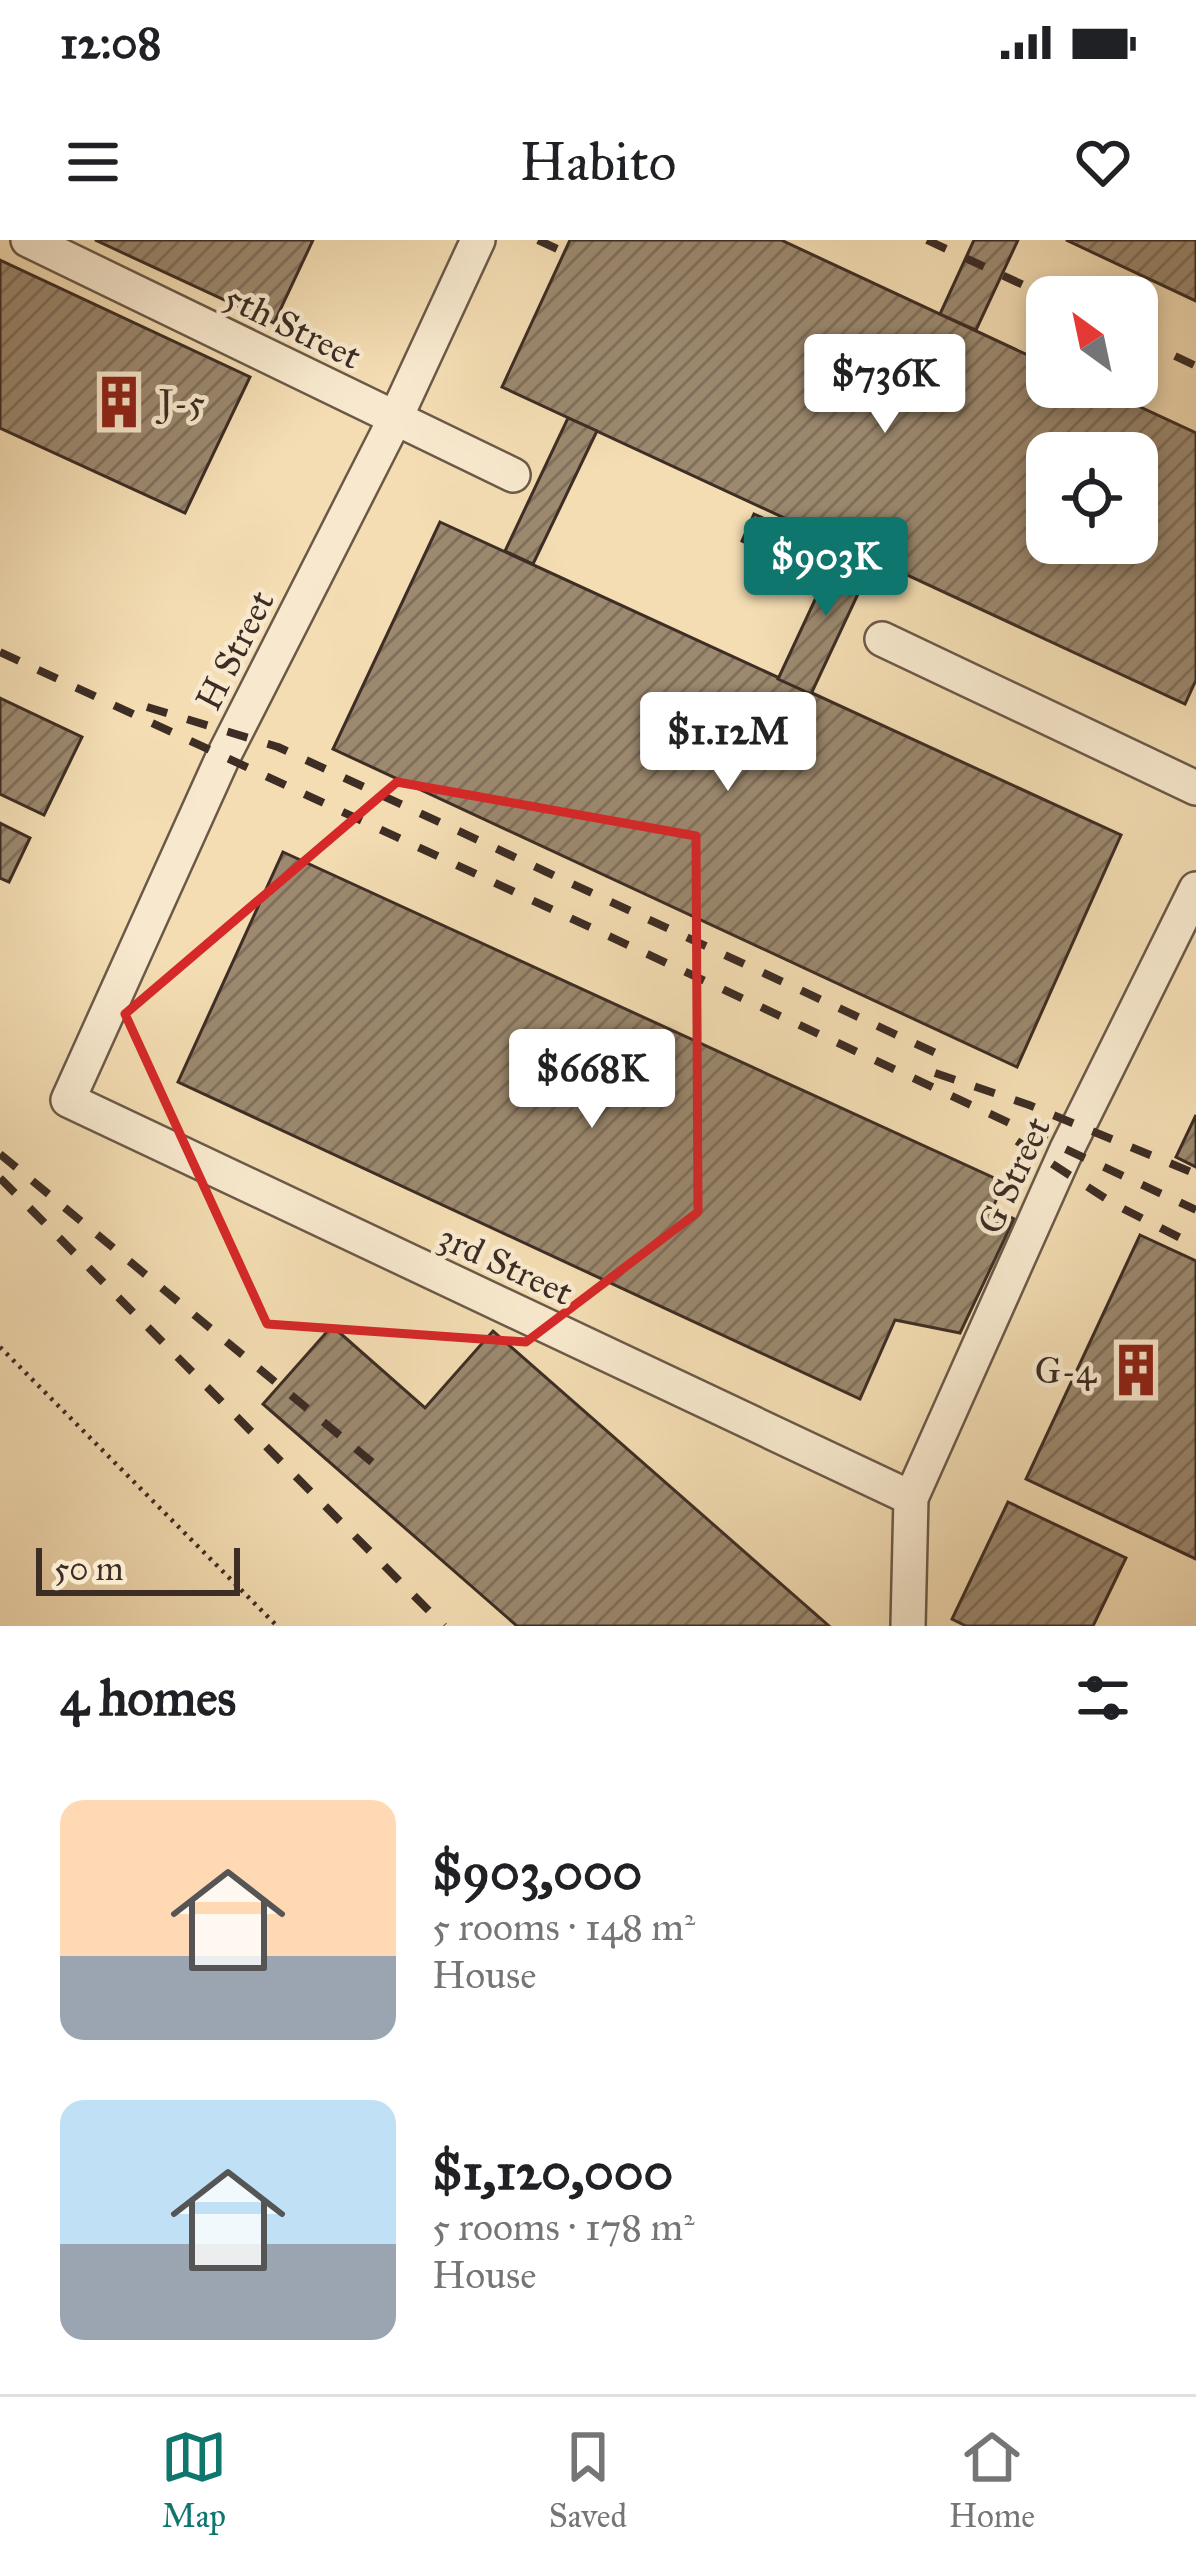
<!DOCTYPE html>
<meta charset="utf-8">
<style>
body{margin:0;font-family:"IM FELL Great Primer",serif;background:#f2f2f2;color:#202124;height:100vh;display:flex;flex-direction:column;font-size:45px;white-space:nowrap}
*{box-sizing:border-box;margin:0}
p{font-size:39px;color:#757577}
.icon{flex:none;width:66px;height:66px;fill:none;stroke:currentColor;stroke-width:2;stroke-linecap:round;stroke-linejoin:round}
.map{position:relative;height:1386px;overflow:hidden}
.details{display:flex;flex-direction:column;background:#fff;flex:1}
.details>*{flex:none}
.needle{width:78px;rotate:327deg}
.tools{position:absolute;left:1026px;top:36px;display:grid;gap:24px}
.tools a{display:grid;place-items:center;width:132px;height:132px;border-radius:24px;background:#fff;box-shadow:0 6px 18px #0003;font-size:60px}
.scale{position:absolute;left:36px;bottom:30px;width:204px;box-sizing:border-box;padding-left:12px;border:6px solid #3d2d25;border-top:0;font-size:33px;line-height:42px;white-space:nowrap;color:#3d2d25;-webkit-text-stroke:9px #f8e9ce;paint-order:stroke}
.price{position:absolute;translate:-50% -102px;padding:0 27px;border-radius:12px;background:#fff;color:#222;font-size:39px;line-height:78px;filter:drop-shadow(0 3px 6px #0008)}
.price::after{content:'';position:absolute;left:50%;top:72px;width:36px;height:27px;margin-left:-18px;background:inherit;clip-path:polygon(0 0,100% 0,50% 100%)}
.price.active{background:#0f766e;color:#fff}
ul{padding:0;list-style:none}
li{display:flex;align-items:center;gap:36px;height:300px;padding:0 60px}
li span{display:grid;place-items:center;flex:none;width:336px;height:240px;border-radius:24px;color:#555}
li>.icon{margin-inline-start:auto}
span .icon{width:144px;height:144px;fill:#fffc;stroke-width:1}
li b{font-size:51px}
h2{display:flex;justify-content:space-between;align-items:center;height:144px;padding:0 60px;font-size:51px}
.status{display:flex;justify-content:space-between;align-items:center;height:84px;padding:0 60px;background:#fff;direction:ltr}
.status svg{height:33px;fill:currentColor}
header{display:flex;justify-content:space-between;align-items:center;height:156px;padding:0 60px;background:#fff;font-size:54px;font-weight:600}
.dock{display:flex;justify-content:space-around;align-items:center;height:168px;border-top:3px solid #e0e0e0;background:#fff;font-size:33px;color:#757577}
.dock a{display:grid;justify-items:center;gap:6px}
.dock .active{color:#0f766e}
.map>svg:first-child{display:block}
</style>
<div class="status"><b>12:08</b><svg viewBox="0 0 49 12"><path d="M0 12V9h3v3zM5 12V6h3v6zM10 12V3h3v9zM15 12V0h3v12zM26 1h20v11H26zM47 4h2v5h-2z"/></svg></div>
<header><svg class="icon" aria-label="menu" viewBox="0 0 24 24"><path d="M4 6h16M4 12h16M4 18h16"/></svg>Habito<svg class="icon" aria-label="heart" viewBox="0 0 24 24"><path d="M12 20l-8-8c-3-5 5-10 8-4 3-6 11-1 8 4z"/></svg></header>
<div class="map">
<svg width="1196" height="1386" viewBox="0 0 1196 1386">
<defs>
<pattern id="building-hatch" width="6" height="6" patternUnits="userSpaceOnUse" patternTransform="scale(3)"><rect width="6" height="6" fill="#9c896f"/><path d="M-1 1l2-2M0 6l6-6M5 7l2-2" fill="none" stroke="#80705b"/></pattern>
</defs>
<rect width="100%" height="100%" fill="#f4ddb3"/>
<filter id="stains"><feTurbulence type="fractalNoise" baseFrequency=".00167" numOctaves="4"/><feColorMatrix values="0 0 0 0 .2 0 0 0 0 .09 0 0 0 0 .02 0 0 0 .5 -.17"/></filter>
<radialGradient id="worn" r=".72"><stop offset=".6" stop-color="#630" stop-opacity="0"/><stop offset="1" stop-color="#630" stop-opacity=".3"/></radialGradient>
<!-- building -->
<g fill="url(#building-hatch)" stroke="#3d2d25" stroke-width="3" fill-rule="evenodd">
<path d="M95 0H313L274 83Z"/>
<path d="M570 0H781L1047 124V147H1097L1196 193V440L1185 464 502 147ZM1047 213H1137V303H1047Z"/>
<path d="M974 0H1018L976 90 940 74Z"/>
<path d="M1066 0H1196V61Z"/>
<path d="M0 20 250 137 185 273 0 188Z"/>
<path d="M568 178 597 191 533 324 505 311Z"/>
<path d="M754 274 783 287 770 314 742 301Z"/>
<path d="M440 282 1121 595 1017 827 333 509Z"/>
<path d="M841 304 874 320 811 454 778 439Z"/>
<path d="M0 458 82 497 44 575 0 554Z"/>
<path d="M0 583 30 598 9 642 0 638Z"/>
<path d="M283 612 1003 942 993 968 1014 979 960 1093 895 1080 860 1159 178 842Z"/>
<path d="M1196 875V927L1176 917Z"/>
<path d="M1140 995 1196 1021V1319L1026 1239Z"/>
<path d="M332 1086 425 1168 493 1091 829 1386H517L263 1164Z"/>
<path d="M1008 1262 1126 1318 1093 1386H966L952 1379Z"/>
</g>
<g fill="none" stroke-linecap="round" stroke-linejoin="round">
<defs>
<g id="minor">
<path d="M28 0 513 235"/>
<path d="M478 0 395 179 223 517 68 860 911 1258"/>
<path d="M882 399 1196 548"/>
<path d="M908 1386 911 1258 1067 909 1196 649"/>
</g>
</defs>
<!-- minor casing -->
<use href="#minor" stroke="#6b5948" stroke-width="38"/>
<!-- path -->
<path stroke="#3d2d25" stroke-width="4.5" stroke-dasharray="3 6" stroke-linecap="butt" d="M0 1107 277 1386"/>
<!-- minor -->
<use href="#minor" stroke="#f8e9ce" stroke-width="33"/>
<!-- rail -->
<g stroke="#3d2d25" stroke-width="8" stroke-dasharray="21 21" stroke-linecap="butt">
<path d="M538 0 564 12"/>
<path d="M927 0 1049 57"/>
<path d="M1137 98 1196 126"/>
<path d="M0 412 1196 970"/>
<path d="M147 467 278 507 942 816"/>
<path d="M935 833 1029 865 1196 934"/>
<path d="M1017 901 1114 964 1196 1006"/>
<path d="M0 914 373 1223"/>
<path d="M0 938 444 1386"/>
</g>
</g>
<!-- marked area -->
<path fill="none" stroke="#d62828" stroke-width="9" stroke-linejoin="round" d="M397 542 696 596 698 972 526 1102 267 1084 125 774Z"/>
<!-- icons -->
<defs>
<symbol id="building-bare" viewBox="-9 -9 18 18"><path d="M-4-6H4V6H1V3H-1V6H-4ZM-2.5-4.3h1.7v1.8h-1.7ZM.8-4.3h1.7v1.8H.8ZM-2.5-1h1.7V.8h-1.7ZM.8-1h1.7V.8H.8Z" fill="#8f2418" stroke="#f8e9ce" stroke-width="2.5" paint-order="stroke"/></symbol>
</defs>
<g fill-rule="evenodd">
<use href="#building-bare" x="81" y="124" width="76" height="76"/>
<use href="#building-bare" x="1098" y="1092" width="76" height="76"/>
</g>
<g text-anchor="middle" stroke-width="9" stroke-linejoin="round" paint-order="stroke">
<!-- street labels -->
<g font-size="36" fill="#3d2d25" stroke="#f8e9ce">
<text transform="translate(293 86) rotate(26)" y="13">5th Street</text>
<text transform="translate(234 410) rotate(-63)" y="13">H Street</text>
<text transform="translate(1013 935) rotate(-65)" y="13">G Street</text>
<text transform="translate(506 1024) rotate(25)" y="13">3rd Street</text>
</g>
<!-- poi labels -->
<g font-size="36" fill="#3d2d25" stroke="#f8e9ce" text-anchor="start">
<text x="159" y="175">J-5</text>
<text x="1096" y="1143" text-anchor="end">G-4</text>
</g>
</g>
<rect width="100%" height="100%" filter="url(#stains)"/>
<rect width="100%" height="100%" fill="url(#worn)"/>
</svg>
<div class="tools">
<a><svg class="needle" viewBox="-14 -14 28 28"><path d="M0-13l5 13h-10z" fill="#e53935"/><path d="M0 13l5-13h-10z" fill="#757577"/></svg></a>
<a><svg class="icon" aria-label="locate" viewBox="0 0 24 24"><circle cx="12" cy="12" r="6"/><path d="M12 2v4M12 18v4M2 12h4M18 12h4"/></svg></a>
</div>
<div class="scale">50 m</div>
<b class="price" style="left:885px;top:196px">$736K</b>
<b class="price active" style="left:826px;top:379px">$903K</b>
<b class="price" style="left:728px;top:554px">$1.12M</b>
<b class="price" style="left:592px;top:891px">$668K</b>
</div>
<section class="details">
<h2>4 homes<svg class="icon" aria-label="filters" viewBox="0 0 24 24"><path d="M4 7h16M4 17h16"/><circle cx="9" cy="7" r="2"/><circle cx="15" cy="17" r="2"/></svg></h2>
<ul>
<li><span style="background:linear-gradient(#ffd9b3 65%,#9aa5b1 0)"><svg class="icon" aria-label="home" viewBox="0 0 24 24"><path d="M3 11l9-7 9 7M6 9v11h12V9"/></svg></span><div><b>$903,000</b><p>5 rooms · 148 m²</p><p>House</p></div></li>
<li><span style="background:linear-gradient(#bfe0f5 60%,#9aa5b1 0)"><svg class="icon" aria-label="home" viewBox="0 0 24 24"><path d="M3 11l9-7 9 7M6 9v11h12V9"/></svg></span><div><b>$1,120,000</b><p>5 rooms · 178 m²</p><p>House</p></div></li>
</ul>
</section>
<nav class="dock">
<a class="active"><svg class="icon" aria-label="map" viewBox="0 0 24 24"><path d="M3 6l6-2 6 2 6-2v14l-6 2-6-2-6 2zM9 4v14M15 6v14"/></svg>Map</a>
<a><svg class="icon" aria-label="saved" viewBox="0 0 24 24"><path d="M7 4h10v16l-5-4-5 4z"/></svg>Saved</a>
<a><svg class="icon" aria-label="home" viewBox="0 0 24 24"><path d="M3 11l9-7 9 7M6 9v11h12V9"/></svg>Home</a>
</nav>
